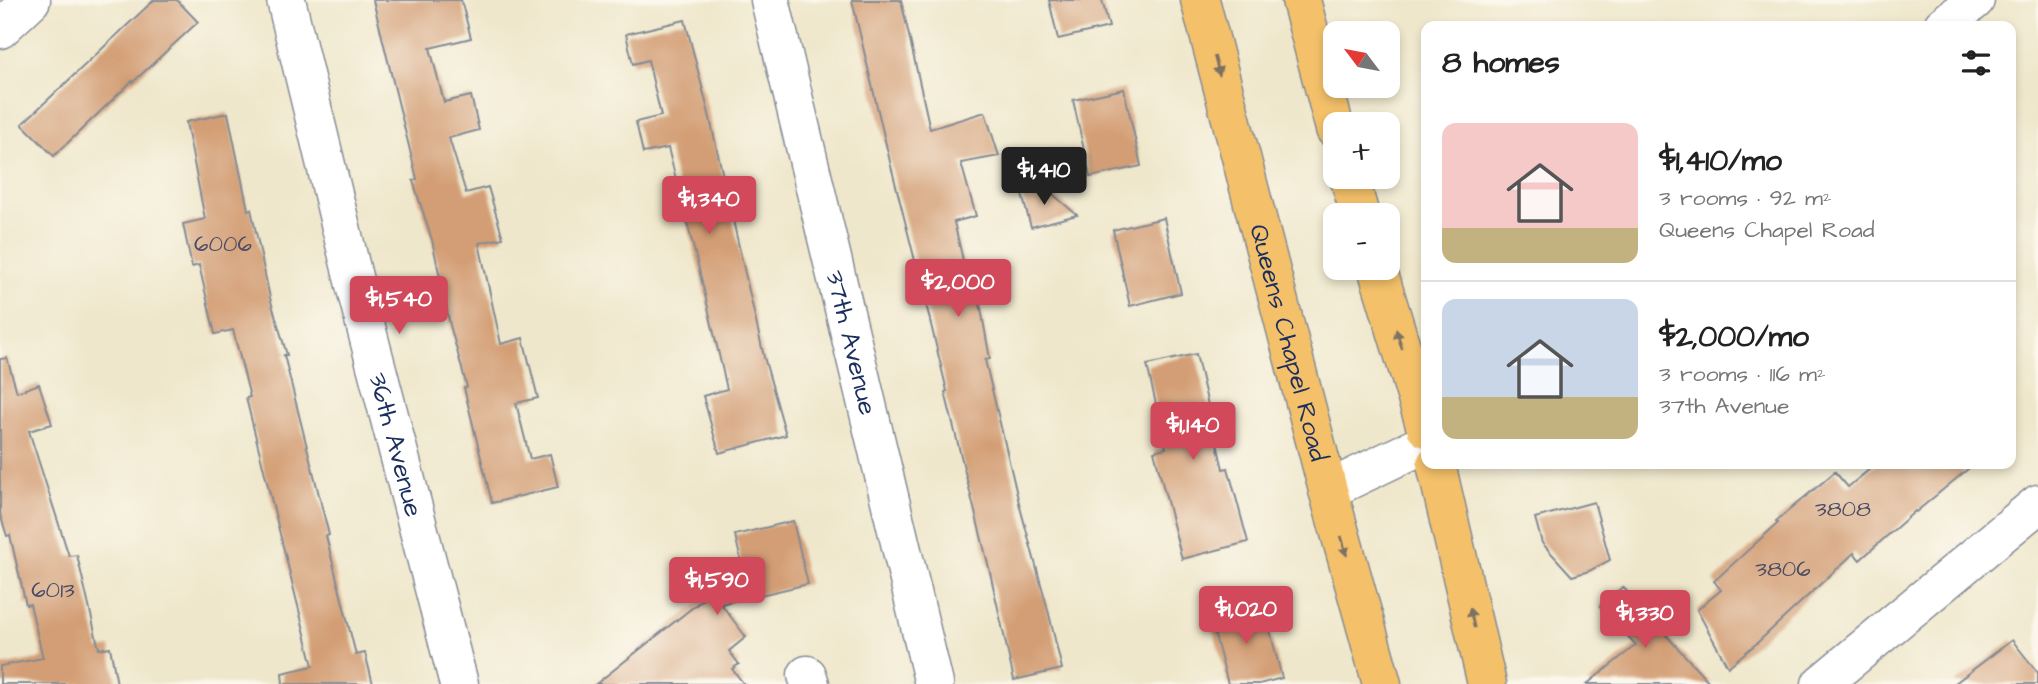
<!DOCTYPE html>
<meta charset="utf-8">
<style>
body{margin:0;font-family:"Architects Daughter",sans-serif;background:#f6f6f6;color:#222;height:100vh;display:flex;flex-direction:column;font-size:26px;white-space:nowrap}
*{box-sizing:border-box;margin:0}
p{font-size:23px;color:#767676}
.icon{flex:none;width:38px;height:38px;fill:none;stroke:currentColor;stroke-width:2;stroke-linecap:round;stroke-linejoin:round}
.map{position:relative;flex:1;overflow:hidden}
.drawer{position:absolute;left:1421px;top:21px;width:595px;height:448px;display:flex;flex-direction:column;background:#fff;border-radius:14px;box-shadow:0 4px 10px #0003}
.drawer>*{flex:none}
.needle{width:46px;rotate:302deg}
.fabs{position:absolute;left:1323px;top:21px;display:grid;gap:14px}
.fabs a{display:grid;place-items:center;width:77px;height:77px;border-radius:14px;background:#fff;box-shadow:0 4px 10px #0003;font-size:35px}
.price{position:absolute;translate:-50% -60px;padding:0 16px;border-radius:7px;background:#d1495b;color:#fff;font-size:23px;line-height:46px;filter:drop-shadow(0 2px 4px #0008)}
.price::after{content:'';position:absolute;left:50%;top:42px;width:21px;height:16px;margin-left:-10px;background:inherit;clip-path:polygon(0 0,100% 0,50% 100%)}
.price.active{background:#222;color:#fff}
ul{padding:0;list-style:none}
li{display:flex;align-items:center;gap:21px;height:175px;padding:0 21px}
li+li{border-top:2px solid #e0e0e0}
li span{display:grid;place-items:center;flex:none;width:196px;height:140px;border-radius:14px;color:#555}
li>.icon{margin-inline-start:auto}
span .icon{width:84px;height:84px;fill:#fffc;stroke-width:1}
li b{font-size:30px}
h2{display:flex;justify-content:space-between;align-items:center;height:84px;padding:0 21px;font-size:30px}
.map>svg:first-child{display:block}
</style>
<div class="map">
<svg width="2038" height="684" viewBox="0 0 2038 684">
<rect width="100%" height="100%" fill="#fbf7ec"/>
<filter id="ink" filterUnits="userSpaceOnUse"><feTurbulence type="fractalNoise" baseFrequency=".0143" numOctaves="2"/><feDisplacementMap in="SourceGraphic" scale="14" xChannelSelector="R" yChannelSelector="G"/><feConvolveMatrix kernelMatrix="1 2 1 2 8 2 1 2 1" color-interpolation-filters="sRGB"/></filter>
<filter id="wash" filterUnits="userSpaceOnUse"><feTurbulence type="fractalNoise" baseFrequency=".00686" numOctaves="4" result="noise"/><feDisplacementMap in="SourceGraphic" scale="28" xChannelSelector="R" yChannelSelector="G"/><feGaussianBlur stdDeviation="1.57" result="paint"/><feColorMatrix in="noise" values="0 0 0 0 0 0 0 0 0 0 0 0 0 0 0 0 0 1.4 0 .05"/><feComposite in="paint" operator="in"/></filter>
<g filter="url(#wash)">
<rect width="100%" height="100%" fill="#efe7cb"/>
<g id="blocks">
<!-- building -->
<g fill="#d39e75">
<path d="M154 0H177L198 22 133 82 132 81 54 156 22 124Z"/>
<path d="M373 0H461L471 38 430 48 444 102 471 96 479 130 449 138 466 193 488 187 503 238 479 243 501 344 523 338 538 398 516 403 530 459 550 454 558 487 492 503 464 388 467 387 450 325 432 240 413 181 417 179Z"/>
<path d="M852 0H901L930 129 985 112 999 156 961 163 976 216 954 222 971 294 978 292 990 359 985 360 1020 507 1048 610 1062 669 1014 680 989 568 945 392 947 391 928 312 891 166Z"/>
<path d="M1049 0H1102L1109 27 1058 39Z"/>
<path d="M685 20 708 110 764 357 786 435 719 453 703 396 727 389 698 265 668 148 643 153 636 122 661 116 648 60 633 64 626 34Z"/>
<path d="M1124 89 1141 166 1090 177 1073 100Z"/>
<path d="M228 113 248 210 251 209 270 298 287 355H284L329 535 326 536 356 655 365 653 373 684H283L282 673 313 666 246 398 250 397 233 330 215 334 199 265 192 267 183 224 205 219 186 122Z"/>
<path d="M1042 185 1077 215 1031 227 1021 191Z"/>
<path d="M1164 218 1181 293 1130 306 1113 230Z"/>
<path d="M1196 354 1223 469 1228 468 1248 542 1182 559 1154 451 1166 448 1147 365Z"/>
<path d="M7 358 17 392 39 384 52 424 29 431 69 556 77 555 99 649 110 647 117 684H0V666L43 658 30 604 26 605 10 535 7 536 0 514V359Z"/>
<path d="M1876 464H1974L1916 512 1915 511 1860 560 1854 553 1757 643 1728 667 1697 610 1721 590 1714 581 1778 523 1776 521 1835 472 1848 487Z"/>
<path d="M1594 502 1610 560 1589 571 1572 576 1542 543 1535 518Z"/>
<path d="M793 521 808 584 721 604 746 637 729 651 739 664 732 669 744 684H596L731 577 728 564 741 561 735 535Z"/>
<path d="M1623 587 1675 645 1711 684H1587L1636 645 1600 606Z"/>
<path d="M1263 604 1282 678 1259 684H1228L1210 617Z"/>
<path d="M2012 640 2038 673V684H1954Z"/>
</g>
</g>
</g>
<g filter="url(#ink)">
<use href="#blocks" fill-opacity="0" stroke="#858b94" stroke-width="2"/>
<g fill="none" stroke-linecap="round" stroke-linejoin="round">
<defs>
<g id="minor">
<path id="s1" d="M286 0 355 285 459 684"/>
<path id="s2" d="M770 0 934 684"/>
<path d="M1943 26 1975 0"/>
<path d="M0 29 31 0"/>
<path d="M1328 490 1426 443"/>
<path d="M807 675 810 684"/>
<path d="M1821 684 2038 504"/>
</g>
<g id="major">
<path id="s3" d="M1200 0 1328 490 1382 684"/>
<path d="M1301 0 1335 129"/>
<path d="M1349 177 1360 215"/>
<path d="M1377 268 1426 428"/>
<path d="M1436 464 1487 684"/>
</g>
</defs>
<!-- minor casing -->
<use href="#minor" stroke="#858b94" stroke-width="41"/>
<!-- major casing -->
<use href="#major" stroke="#858b94" stroke-width="41"/>
<!-- minor -->
<use href="#minor" stroke="#fff" stroke-width="38"/>
<!-- major -->
<use href="#major" stroke="#f4c16a" stroke-width="38"/>
</g>
<!-- one-way arrows -->
<defs><path id="oneway-solid" d="M-6-.8H1V-3.2L6.5 0L1 3.2V.8H-6Z" transform="scale(1.75)"/></defs>
<g fill="#7d7163">
<use href="#oneway-solid" transform="translate(1217 66) rotate(75)"/>
<use href="#oneway-solid" transform="translate(1399 339) rotate(-107)"/>
<use href="#oneway-solid" transform="translate(1344 546) rotate(74)"/>
<use href="#oneway-solid" transform="translate(1472 618) rotate(-103)"/>
</g>
</g>
<g text-anchor="middle" stroke-width="5" stroke-linejoin="round" paint-order="stroke">
<!-- number labels -->
<g font-size="23" fill="#494b64">
<text x="223" y="251">6006</text>
<text x="1843" y="516">3808</text>
<text x="1783" y="576">3806</text>
<text x="53" y="597">6013</text>
</g>
<!-- street labels -->
<g font-size="26" fill="#1b2f5e" stroke="#fbf7ec">
<text dy="9" stroke="none"><textPath href="#s2" startOffset="352">37th Avenue</textPath></text>
<text dy="9" stroke="none"><textPath href="#s3" startOffset="354">Queens Chapel Road</textPath></text>
<text dy="9" stroke="none"><textPath href="#s1" startOffset="458">36th Avenue</textPath></text>
</g>
</g>
</svg>
<div class="fabs">
<a><svg class="needle" viewBox="-14 -14 28 28"><path d="M0-13l5 13h-10z" fill="#e53935"/><path d="M0 13l5-13h-10z" fill="#767676"/></svg></a>
<a>+</a>
<a>−</a>
</div>
<b class="price active" style="left:1044px;top:207px">$1,410</b>
<b class="price" style="left:709px;top:236px">$1,340</b>
<b class="price" style="left:958px;top:319px">$2,000</b>
<b class="price" style="left:399px;top:336px">$1,540</b>
<b class="price" style="left:1193px;top:462px">$1,140</b>
<b class="price" style="left:717px;top:617px">$1,590</b>
<b class="price" style="left:1246px;top:646px">$1,020</b>
<b class="price" style="left:1645px;top:650px">$1,330</b>
<section class="drawer">
<h2>8 homes<svg class="icon" aria-label="filters" viewBox="0 0 24 24"><path d="M4 7h16M4 17h16"/><circle cx="9" cy="7" r="2"/><circle cx="15" cy="17" r="2"/></svg></h2>
<ul>
<li><span style="background:linear-gradient(#f6c9c9 75%,#c2b280 0)"><svg class="icon" aria-label="home" viewBox="0 0 24 24"><path d="M3 11l9-7 9 7M6 9v11h12V9"/></svg></span><div><b>$1,410/mo</b><p>3 rooms · 92 m²</p><p>Queens Chapel Road</p></div></li>
<li><span style="background:linear-gradient(#c9d6e8 70%,#c2b280 0)"><svg class="icon" aria-label="home" viewBox="0 0 24 24"><path d="M3 11l9-7 9 7M6 9v11h12V9"/></svg></span><div><b>$2,000/mo</b><p>3 rooms · 116 m²</p><p>37th Avenue</p></div></li>
</ul>
</section>
</div>
